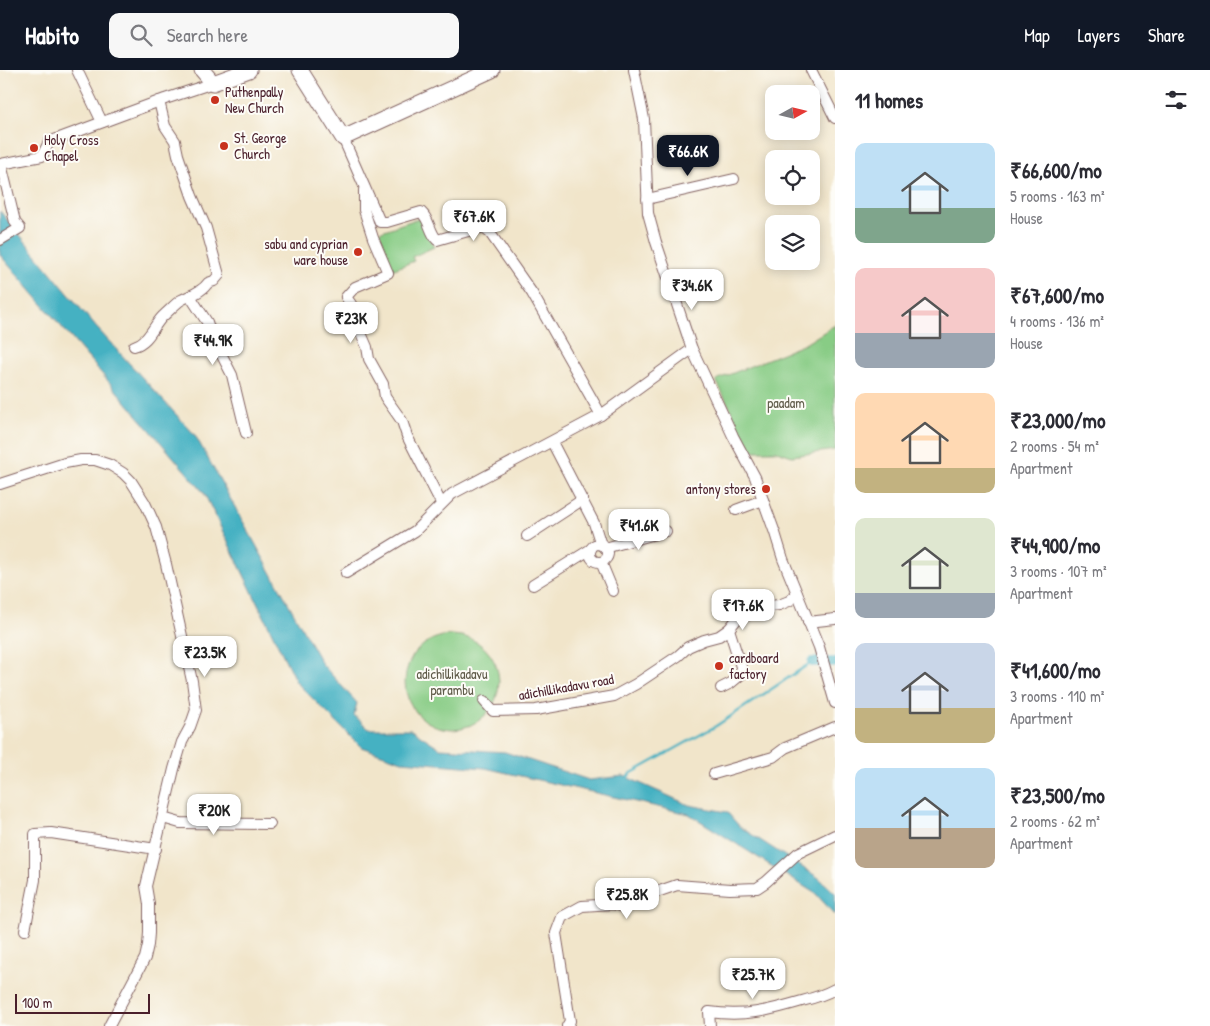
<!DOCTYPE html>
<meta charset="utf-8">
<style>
body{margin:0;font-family:"Patrick Hand",sans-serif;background:#f7f7f7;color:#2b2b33;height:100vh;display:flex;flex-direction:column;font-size:19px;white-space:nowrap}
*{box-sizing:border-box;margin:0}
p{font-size:16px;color:#7c7c81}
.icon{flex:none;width:28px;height:28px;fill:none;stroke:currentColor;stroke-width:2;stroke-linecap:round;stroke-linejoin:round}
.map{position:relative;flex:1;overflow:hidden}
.side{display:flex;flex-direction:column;background:#fff;width:375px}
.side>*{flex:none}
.needle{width:32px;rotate:82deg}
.buttons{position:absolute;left:765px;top:15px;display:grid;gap:10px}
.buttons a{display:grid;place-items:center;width:55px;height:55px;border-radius:10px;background:#fff;box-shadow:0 2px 12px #0003;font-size:25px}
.scale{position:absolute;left:15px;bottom:12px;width:135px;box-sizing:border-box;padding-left:5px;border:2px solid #4a1f2b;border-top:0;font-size:14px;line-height:18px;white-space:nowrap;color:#4a1f2b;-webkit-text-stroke:4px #fdfcf7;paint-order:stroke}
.price{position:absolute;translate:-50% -42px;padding:0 11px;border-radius:10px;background:#fff;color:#222;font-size:16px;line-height:32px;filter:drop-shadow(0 1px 2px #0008)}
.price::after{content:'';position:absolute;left:50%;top:30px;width:15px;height:11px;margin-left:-8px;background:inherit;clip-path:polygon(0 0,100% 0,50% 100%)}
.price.on{background:#111827;color:#fff}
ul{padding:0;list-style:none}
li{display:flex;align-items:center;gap:15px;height:125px;padding:0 20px}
li span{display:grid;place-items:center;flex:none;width:140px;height:100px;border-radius:10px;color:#555}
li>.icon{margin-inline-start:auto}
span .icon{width:60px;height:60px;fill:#fffc;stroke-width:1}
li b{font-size:21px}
h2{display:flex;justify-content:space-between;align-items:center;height:60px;padding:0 20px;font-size:21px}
header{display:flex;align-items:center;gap:30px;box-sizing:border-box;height:70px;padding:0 25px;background:#111827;color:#fff}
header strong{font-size:24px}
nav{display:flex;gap:28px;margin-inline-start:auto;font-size:18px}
.search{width:350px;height:45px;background:#f7f7f7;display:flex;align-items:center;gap:12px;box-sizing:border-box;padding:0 18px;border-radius:10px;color:#7c7c81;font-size:19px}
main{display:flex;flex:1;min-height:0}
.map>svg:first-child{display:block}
</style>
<header>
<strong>Habito</strong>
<div class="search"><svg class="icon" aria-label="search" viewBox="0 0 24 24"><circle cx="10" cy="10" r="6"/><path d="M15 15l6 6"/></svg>Search here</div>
<nav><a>Map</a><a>Layers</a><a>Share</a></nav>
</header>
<main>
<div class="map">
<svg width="835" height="956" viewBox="0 0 835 956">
<rect width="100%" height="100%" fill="#fdfcf7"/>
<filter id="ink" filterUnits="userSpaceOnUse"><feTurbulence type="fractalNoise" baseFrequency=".02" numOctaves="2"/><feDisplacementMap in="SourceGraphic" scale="10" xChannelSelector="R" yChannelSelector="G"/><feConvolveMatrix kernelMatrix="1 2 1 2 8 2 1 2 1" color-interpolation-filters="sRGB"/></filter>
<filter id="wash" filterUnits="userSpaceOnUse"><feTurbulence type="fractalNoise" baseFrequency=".0096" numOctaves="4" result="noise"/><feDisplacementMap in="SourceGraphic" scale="20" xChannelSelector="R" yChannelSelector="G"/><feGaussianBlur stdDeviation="1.12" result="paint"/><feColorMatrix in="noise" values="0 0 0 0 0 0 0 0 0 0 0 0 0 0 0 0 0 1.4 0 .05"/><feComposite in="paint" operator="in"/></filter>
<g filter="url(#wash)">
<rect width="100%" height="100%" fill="#f1e5ca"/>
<!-- green -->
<g fill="#88cc85" stroke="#697658">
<path d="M422 147 434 177 412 187 414 191 392 200 376 163Z"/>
<path d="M835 255V380L792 386 777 381H751L716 310 805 274Z"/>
<circle cx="452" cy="612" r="47"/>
</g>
<!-- water -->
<path fill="#44b1c2" stroke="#476876" d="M0 141 96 257 195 365 322 594 357 633 354 645 369 659H411L440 678 505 682 589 710 624 706 689 735 727 742 740 757 819 808 835 823V845L816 824 689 744 485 698 402 691 361 677 296 612 204 423 0 185Z"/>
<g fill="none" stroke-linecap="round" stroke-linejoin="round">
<!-- stream -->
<path stroke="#44b1c2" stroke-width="2.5" d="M626 710 630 704 716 656 812 592"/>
<!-- canal -->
<path stroke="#44b1c2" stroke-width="10" d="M812 592H835"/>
</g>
</g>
<g filter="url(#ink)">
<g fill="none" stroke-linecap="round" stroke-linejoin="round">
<defs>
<g id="minor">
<path d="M77 0 102 52"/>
<path d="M634 0 644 49 648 143 656 172 692 279 733 366 755 407 763 430 736 440"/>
<path d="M811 0 835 48"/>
<path d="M343 68 380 152H387L421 142C430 150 429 161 437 170L482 157 490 163 532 223 601 345"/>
<path d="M364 120V140L373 168 388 203 355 217 346 227 351 234 355 249 367 277 369 289 383 314 385 327 402 351 407 366 441 433"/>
<path d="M647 129 734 109"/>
<path d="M0 170 20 158 15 152 1 94 42 86 49 72 165 29 213 13"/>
<path d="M190 226 207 252 211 264 232 305 246 363"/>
<path d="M134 276C149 272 153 256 163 246 169 241 175 234 181 230 191 225 202 222 208 213L214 211 219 205 206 158 192 126 178 85 175 71 165 56 159 31"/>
<path d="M552 372 594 453 601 475"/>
<path d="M0 414 65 393 81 390H95L110 395 123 403 131 411 145 433 156 457 166 494 192 611 196 640 190 657 182 672 174 699 146 816 149 834V863L148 875 145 888 109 956"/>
<path d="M763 430 775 463 783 489 819 577 835 633"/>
<path d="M527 466 582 430"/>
<circle cx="599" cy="483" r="9"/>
<path d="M605 478 666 461"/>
<path d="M601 492 613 521"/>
<path d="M346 503 415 461 452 424 601 345 692 279"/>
<path d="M533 515 591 479"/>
<path d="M808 552 835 549"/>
<path d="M721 618 731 613 743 603 729 559"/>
<path d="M484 631 493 641 536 640 614 626 636 614 678 586 688 577 704 570 719 566 729 559 737 549 770 536 779 535 789 531 797 524"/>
<path d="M714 704 773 687 785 678 835 657"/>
<path d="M163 748 180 753 270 754"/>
<path d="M25 860 35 810V764L51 763 156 779"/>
<path d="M567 956 570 951 556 863 562 847 582 836 613 834 624 837 645 826 677 815 730 819 757 818 766 812 798 783 835 765"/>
<path d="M710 956 709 942C744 947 768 941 802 931 814 928 824 925 835 919"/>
</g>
<g id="secondary">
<path d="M202 0 213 13 249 0"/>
<path d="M300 0 343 68 492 0"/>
</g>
</defs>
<!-- minor casing -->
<use href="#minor" stroke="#846463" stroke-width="12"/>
<!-- secondary casing -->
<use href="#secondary" stroke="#846463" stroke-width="17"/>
<!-- minor -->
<use href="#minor" stroke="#fff" stroke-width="10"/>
<!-- secondary -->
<use href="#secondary" stroke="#fff" stroke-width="15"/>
</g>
</g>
<!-- markers -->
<g fill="#c8321e" stroke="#fdfcf7" stroke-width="2">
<circle cx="215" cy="30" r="5"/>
<circle cx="224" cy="76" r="5"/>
<circle cx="34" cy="78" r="5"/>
<circle cx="358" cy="182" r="5"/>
<circle cx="766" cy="419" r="5"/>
<circle cx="719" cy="596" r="5"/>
</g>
<g text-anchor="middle" stroke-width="4" stroke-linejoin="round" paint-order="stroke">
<!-- poi labels -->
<g font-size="14" fill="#4a1f2b" stroke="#fdfcf7" text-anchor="start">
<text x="225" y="27">Puthenpally<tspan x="225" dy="16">New Church</tspan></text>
<text x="234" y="73">St. George<tspan x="234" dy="16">Church</tspan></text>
<text x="44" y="75">Holy Cross<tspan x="44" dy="16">Chapel</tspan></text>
<text x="348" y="179" text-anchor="end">sabu and cyprian<tspan x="348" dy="16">ware house</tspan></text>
<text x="756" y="424" text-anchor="end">antony stores</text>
<text x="729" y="593">cardboard<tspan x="729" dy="16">factory</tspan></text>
</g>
<!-- park labels -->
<g font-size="14" fill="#605c4a" stroke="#fdfcf7">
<text x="786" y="338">paadam</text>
<text x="452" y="609">adichillikadavu<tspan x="452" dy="16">parambu</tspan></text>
</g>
<!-- street labels -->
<g font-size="14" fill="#4a1f2b" stroke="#fdfcf7">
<text transform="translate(566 617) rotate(-10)" y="5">adichillikadavu road</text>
</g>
</g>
</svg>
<div class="buttons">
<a><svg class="needle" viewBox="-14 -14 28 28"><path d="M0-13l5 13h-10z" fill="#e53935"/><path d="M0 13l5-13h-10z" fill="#7c7c81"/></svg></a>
<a><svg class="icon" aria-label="locate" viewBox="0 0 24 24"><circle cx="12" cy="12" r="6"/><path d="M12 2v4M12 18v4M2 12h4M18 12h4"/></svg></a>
<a><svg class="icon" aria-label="layers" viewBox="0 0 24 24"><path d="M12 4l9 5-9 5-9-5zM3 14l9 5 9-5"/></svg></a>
</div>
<div class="scale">100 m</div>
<b class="price on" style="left:688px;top:107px">₹66.6K</b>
<b class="price" style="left:474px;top:172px">₹67.6K</b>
<b class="price" style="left:692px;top:241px">₹34.6K</b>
<b class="price" style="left:351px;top:274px">₹23K</b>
<b class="price" style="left:213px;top:296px">₹44.9K</b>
<b class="price" style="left:639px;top:481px">₹41.6K</b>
<b class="price" style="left:743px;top:561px">₹17.6K</b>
<b class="price" style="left:205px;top:608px">₹23.5K</b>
<b class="price" style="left:214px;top:766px">₹20K</b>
<b class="price" style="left:627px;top:850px">₹25.8K</b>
<b class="price" style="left:753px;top:930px">₹25.7K</b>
</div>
<section class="side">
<h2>11 homes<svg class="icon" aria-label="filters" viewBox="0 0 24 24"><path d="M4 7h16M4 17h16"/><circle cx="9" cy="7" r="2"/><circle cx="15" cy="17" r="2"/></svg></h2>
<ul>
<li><span style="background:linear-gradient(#bfe0f5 65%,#7fa58c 0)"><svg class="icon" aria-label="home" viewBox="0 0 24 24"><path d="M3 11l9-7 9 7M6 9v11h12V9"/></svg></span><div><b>₹66,600/mo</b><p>5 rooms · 163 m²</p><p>House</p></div></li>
<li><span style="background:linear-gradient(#f6c9c9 65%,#9aa5b1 0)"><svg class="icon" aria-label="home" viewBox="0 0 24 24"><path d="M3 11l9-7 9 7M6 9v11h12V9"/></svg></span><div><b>₹67,600/mo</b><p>4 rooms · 136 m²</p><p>House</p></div></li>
<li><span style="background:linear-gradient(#ffd9b3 75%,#c2b280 0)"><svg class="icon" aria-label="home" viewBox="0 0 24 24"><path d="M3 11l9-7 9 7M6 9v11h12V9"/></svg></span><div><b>₹23,000/mo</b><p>2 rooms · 54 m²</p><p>Apartment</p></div></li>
<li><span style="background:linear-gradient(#dfe7d0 75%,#9aa5b1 0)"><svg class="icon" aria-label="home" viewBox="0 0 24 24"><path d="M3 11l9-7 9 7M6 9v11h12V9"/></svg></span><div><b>₹44,900/mo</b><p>3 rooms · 107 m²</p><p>Apartment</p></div></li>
<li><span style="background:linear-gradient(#c9d6e8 65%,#c2b280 0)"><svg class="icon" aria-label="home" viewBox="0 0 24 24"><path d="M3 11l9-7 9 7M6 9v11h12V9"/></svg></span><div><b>₹41,600/mo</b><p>3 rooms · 110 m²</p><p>Apartment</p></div></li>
<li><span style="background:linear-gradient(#bfe0f5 60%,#b9a48a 0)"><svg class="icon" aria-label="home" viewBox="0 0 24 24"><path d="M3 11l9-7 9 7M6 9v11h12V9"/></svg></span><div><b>₹23,500/mo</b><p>2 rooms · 62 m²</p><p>Apartment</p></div></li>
</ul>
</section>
</main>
